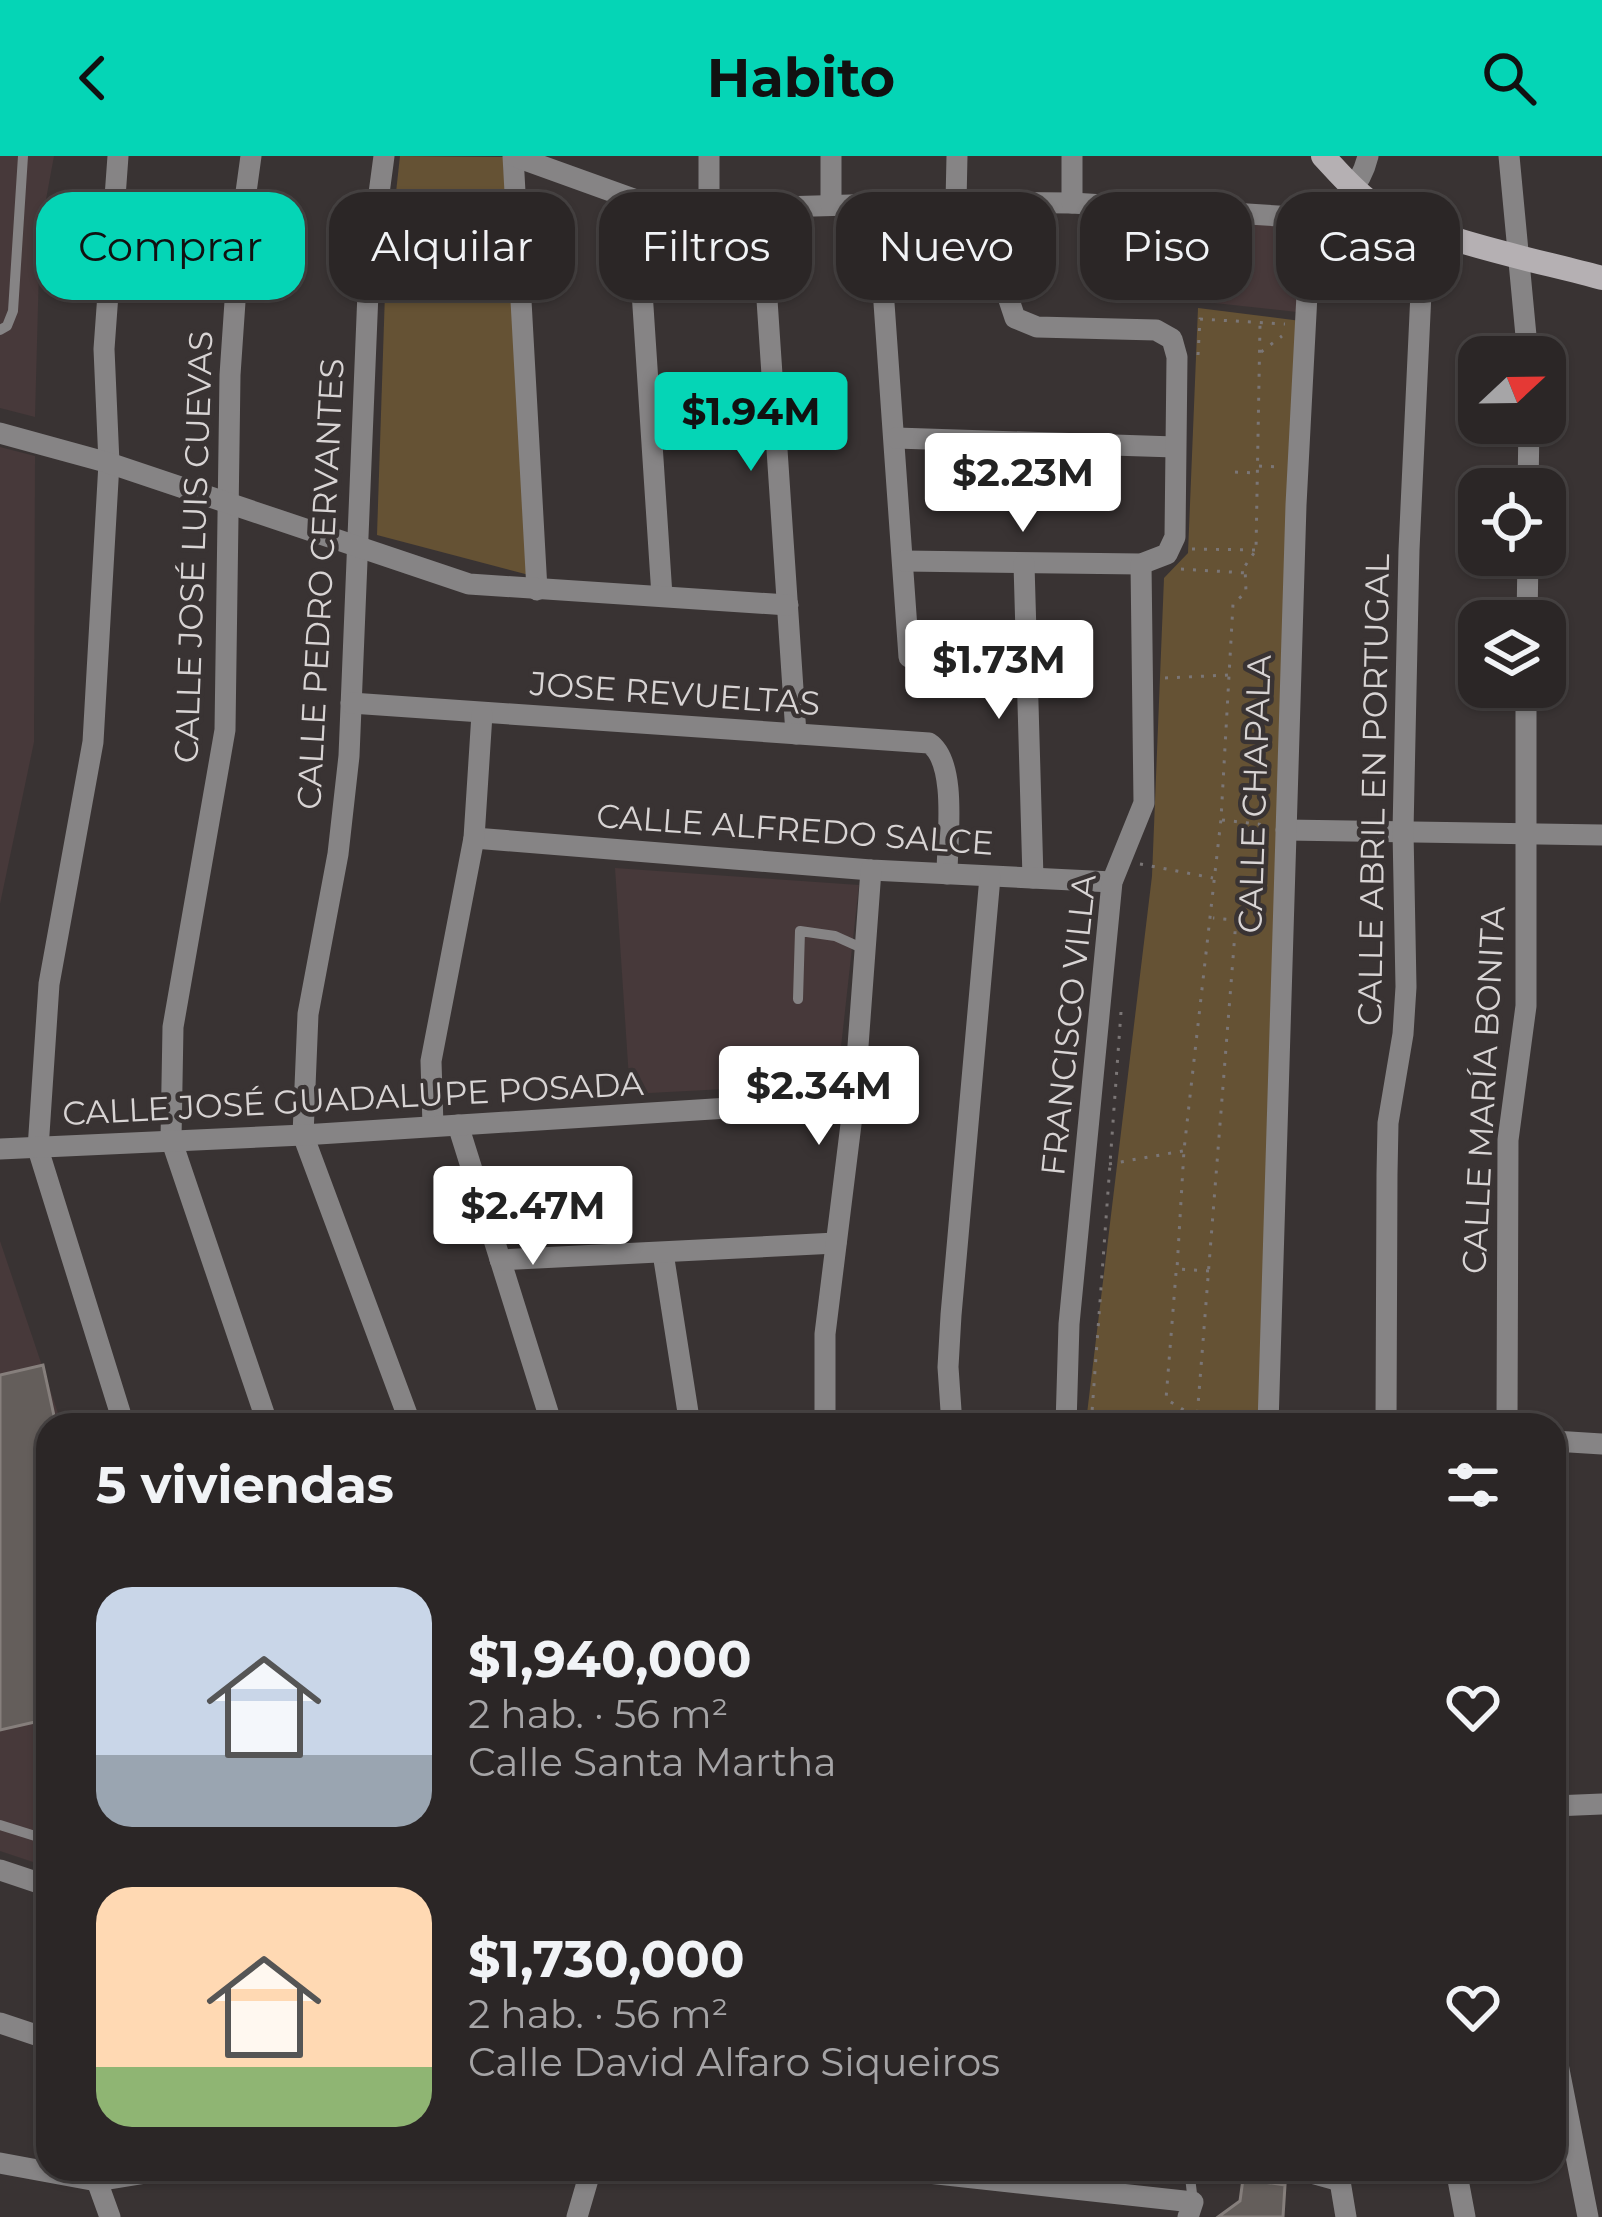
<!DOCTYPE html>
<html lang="es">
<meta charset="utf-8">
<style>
body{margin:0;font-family:Montserrat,sans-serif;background:#373232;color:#f1f3f6;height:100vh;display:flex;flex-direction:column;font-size:45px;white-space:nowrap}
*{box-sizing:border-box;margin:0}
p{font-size:39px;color:#a6a5a7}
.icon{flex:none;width:66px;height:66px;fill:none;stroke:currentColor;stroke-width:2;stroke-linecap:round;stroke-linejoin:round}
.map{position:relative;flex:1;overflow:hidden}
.sheet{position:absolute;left:36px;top:1257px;width:1530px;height:768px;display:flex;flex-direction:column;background:#2b2626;border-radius:36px;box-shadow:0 3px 9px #0004,0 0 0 3px #474343}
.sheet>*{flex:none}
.guide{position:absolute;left:36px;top:36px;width:1530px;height:108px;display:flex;gap:24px}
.needle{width:78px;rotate:68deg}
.buttons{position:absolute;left:1458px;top:180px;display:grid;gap:24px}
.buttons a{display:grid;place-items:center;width:108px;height:108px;border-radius:24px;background:#2b2626;box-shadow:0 3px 9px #0004,0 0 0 3px #474343;font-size:60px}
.price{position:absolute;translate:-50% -102px;padding:0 27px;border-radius:12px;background:#fff;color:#222;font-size:39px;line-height:78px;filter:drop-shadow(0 3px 6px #0008)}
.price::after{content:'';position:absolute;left:50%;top:72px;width:36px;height:27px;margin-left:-18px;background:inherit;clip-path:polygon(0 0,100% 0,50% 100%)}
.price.selected{background:#05d5b6;color:#111}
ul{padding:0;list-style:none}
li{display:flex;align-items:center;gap:36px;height:300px;padding:0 60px}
li span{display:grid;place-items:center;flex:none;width:336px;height:240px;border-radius:36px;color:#555}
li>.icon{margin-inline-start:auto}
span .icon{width:144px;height:144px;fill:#fffc;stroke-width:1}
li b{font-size:51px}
h2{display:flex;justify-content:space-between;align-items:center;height:144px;padding:0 60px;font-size:51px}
.tag{padding:0 42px;border-radius:36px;background:#2b2626;box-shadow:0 3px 9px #0004,0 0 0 3px #474343;font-size:42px;line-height:108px}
.tag.selected{background:#05d5b6;color:#111}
header{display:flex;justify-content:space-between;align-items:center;height:156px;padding:0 60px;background:#05d5b6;color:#111;font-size:54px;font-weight:700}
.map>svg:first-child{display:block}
</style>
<header><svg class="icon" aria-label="back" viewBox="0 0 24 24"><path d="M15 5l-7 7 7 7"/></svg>Habito<svg class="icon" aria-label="search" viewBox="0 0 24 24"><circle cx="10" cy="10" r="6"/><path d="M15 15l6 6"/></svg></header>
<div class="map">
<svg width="1602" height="2061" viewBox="0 0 1602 2061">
<rect width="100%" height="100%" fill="#393333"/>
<!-- built -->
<g fill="#47393a">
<path d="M0 0H54L40 76 35 261 0 252Z"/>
<path d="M1130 57 1305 65 1297 156 1196 145 1131 144Z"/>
<path d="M0 291 35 300 34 586 0 748Z"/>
<path d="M615 712 859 729 837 927 630 938Z"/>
<path d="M0 1085 62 1269H48V1711L0 1695Z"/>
</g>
<!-- green -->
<g fill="#655234">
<path d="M400 0 503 1 529 419 377 379 385 137Z"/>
<path d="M1198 152 1301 165 1263 1262 1086 1266 1152 720 1164 422 1188 397Z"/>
</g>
<!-- building -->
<g fill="#645e5b" stroke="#867f7c" stroke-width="3">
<path d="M43 1209 56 1269H48V1563L0 1574V1219Z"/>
<path d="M1243 2023 1285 2029 1283 2061H1218L1240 2045Z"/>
</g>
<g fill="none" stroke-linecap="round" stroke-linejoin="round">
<!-- path -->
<g stroke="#7b7676" stroke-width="3" stroke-dasharray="3 9" stroke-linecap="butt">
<path d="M1261 196 1282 180"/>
<path d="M1198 199 1200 163 1285 168"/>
<path d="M1259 310 1280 311"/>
<path d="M1235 316 1255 317"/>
<path d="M1192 393 1256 394"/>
<path d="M1181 413 1247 417"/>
<path d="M1165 522 1229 519"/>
<path d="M1222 664 1266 669"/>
<path d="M1140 708 1213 722"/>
<path d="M1121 856 1092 1256 1245 1265"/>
<path d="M1109 1008 1183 995"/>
<path d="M1209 1115 1177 1113 1184 994 1221 663 1233 448 1246 436 1245 410 1256 394 1260 169"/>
<path d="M1176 1117 1166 1243 1197 1262 1236 764 1213 762"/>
</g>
<!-- lane -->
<g stroke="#868485" stroke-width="10">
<path d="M0 174 7 170 13 155 23 0"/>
<path d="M798 843 800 775 835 780 864 793"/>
<path d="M0 1669 48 1684"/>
<path d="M1189 2013 1193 2046"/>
<path d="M1276 2013 1341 2031"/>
</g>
<!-- street -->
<g stroke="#868485" stroke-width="21">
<path d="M118 0 104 193 109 307 93 586 49 828 38 993 124 1269"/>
<path d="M251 0 239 87 230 219 225 574 173 871 171 983 268 1269"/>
<path d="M384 0 369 112 349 600 338 698 308 858 303 979 411 1269"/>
<path d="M513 0 537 434"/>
<path d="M514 0 636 44 709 53 956 46 1072 47 1311 62C1341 48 1360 33 1368 0"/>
<path d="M709 0V53"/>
<path d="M1509 0 1528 201"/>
<path d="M636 44 662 440"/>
<path d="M956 46 957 0"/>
<path d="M1072 47V0"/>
<path d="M877 48 909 501"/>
<path d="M831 49V0"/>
<path d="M761 54 796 578"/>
<path d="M0 277 109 307 469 428 788 449"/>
<path d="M896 282 1175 291"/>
<path d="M1528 333 1529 267"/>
<path d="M904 405 1141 408 1167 398 1175 381 1177 201 1172 183 1156 174 1037 171 1015 162 1002 123 1001 46"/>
<path d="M1024 408 1033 722"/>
<path d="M1527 465 1528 399"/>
<path d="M351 547 929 587C958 606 947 685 947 718"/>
<path d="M1286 674 1602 679"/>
<path d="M474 682 871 714 1112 726"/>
<path d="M458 969 552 1269"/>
<path d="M433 970 431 905 474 682 482 558"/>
<path d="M0 993 303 979 854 944"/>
<path d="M663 1097 690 1269"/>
<path d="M500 1104 836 1087"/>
<path d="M825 1269V1178L854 944 871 714"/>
<path d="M952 1269 948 1211 951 1159 990 721"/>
<path d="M1066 1269 1069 1168 1112 726 1144 647 1141 408"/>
<path d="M1268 1269 1296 349 1311 62"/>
<path d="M1386 1269 1387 1018 1388 967 1403 878 1406 831 1403 675 1409 394 1424 72"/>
<path d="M1507 1269 1508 984 1526 850V531"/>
<path d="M1554 1285 1602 1288"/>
<path d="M1554 1650 1602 1648"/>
<path d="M0 1714 48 1730"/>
<path d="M0 1867 48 1883"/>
<path d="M1554 1888 1588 2061"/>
<path d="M0 2007 97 2025 171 2013"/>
<path d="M892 2013 1193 2046 1188 2061"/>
<path d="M1338 2013 1346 2061"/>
<path d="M1456 2013 1465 2061"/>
<path d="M97 2025 110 2061"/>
<path d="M577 2061 591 2013"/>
</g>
<!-- secondary -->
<path stroke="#b5b0b3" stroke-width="24" d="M1323 0C1338 16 1352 33 1370 46 1423 83 1537 104 1602 122"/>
</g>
<g text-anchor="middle" stroke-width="9" stroke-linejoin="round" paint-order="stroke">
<!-- street labels -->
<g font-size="33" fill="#d8d4d4" stroke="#393333">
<text transform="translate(193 391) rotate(-88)" y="12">CALLE JOSÉ LUIS CUEVAS</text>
<text transform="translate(320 428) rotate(-87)" y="12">CALLE PEDRO CERVANTES</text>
<text transform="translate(675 537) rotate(4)" y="12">JOSE REVUELTAS</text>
<text transform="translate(1373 634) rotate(-89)" y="12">CALLE ABRIL EN PORTUGAL</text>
<text transform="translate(1254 638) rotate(-88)" y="12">CALLE CHAPALA</text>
<text transform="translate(795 673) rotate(4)" y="12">CALLE ALFREDO SALCE</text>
<text transform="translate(1068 869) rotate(-84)" y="12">FRANCISCO VILLA</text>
<text transform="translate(1483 934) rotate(-87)" y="12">CALLE MARÍA BONITA</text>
<text transform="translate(353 942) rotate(-3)" y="12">CALLE JOSÉ GUADALUPE POSADA</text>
</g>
</g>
</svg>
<div class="buttons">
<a><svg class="needle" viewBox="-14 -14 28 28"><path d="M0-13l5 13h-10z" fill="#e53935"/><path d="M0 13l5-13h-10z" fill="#a6a5a7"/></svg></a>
<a><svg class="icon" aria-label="locate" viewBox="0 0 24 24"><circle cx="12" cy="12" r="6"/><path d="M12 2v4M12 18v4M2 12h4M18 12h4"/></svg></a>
<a><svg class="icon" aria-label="layers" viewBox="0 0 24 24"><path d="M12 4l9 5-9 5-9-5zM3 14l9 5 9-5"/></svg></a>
</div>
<b class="price selected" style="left:751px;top:318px">$1.94M</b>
<b class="price" style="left:1023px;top:379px">$2.23M</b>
<b class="price" style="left:999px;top:566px">$1.73M</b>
<b class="price" style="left:819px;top:992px">$2.34M</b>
<b class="price" style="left:533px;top:1112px">$2.47M</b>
<div class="guide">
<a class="tag selected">Comprar</a>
<a class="tag">Alquilar</a>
<a class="tag">Filtros</a>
<a class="tag">Nuevo</a>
<a class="tag">Piso</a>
<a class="tag">Casa</a>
</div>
<section class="sheet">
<h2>5 viviendas<svg class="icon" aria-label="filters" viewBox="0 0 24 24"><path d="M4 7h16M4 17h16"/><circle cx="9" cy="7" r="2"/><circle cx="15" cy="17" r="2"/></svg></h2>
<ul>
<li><span style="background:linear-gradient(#c9d6e8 70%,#9aa5b1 0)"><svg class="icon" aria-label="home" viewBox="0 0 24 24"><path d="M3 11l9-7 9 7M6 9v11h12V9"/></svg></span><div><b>$1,940,000</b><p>2 hab. · 56 m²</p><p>Calle Santa Martha</p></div><svg class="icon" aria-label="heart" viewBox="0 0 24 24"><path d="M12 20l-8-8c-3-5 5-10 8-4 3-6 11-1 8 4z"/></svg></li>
<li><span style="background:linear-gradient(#ffd9b3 75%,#8fb573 0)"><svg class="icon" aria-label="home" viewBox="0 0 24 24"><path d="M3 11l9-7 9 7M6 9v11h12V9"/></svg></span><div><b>$1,730,000</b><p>2 hab. · 56 m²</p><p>Calle David Alfaro Siqueiros</p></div><svg class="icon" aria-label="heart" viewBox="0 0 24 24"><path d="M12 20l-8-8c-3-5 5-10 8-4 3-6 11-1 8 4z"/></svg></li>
</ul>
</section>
</div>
